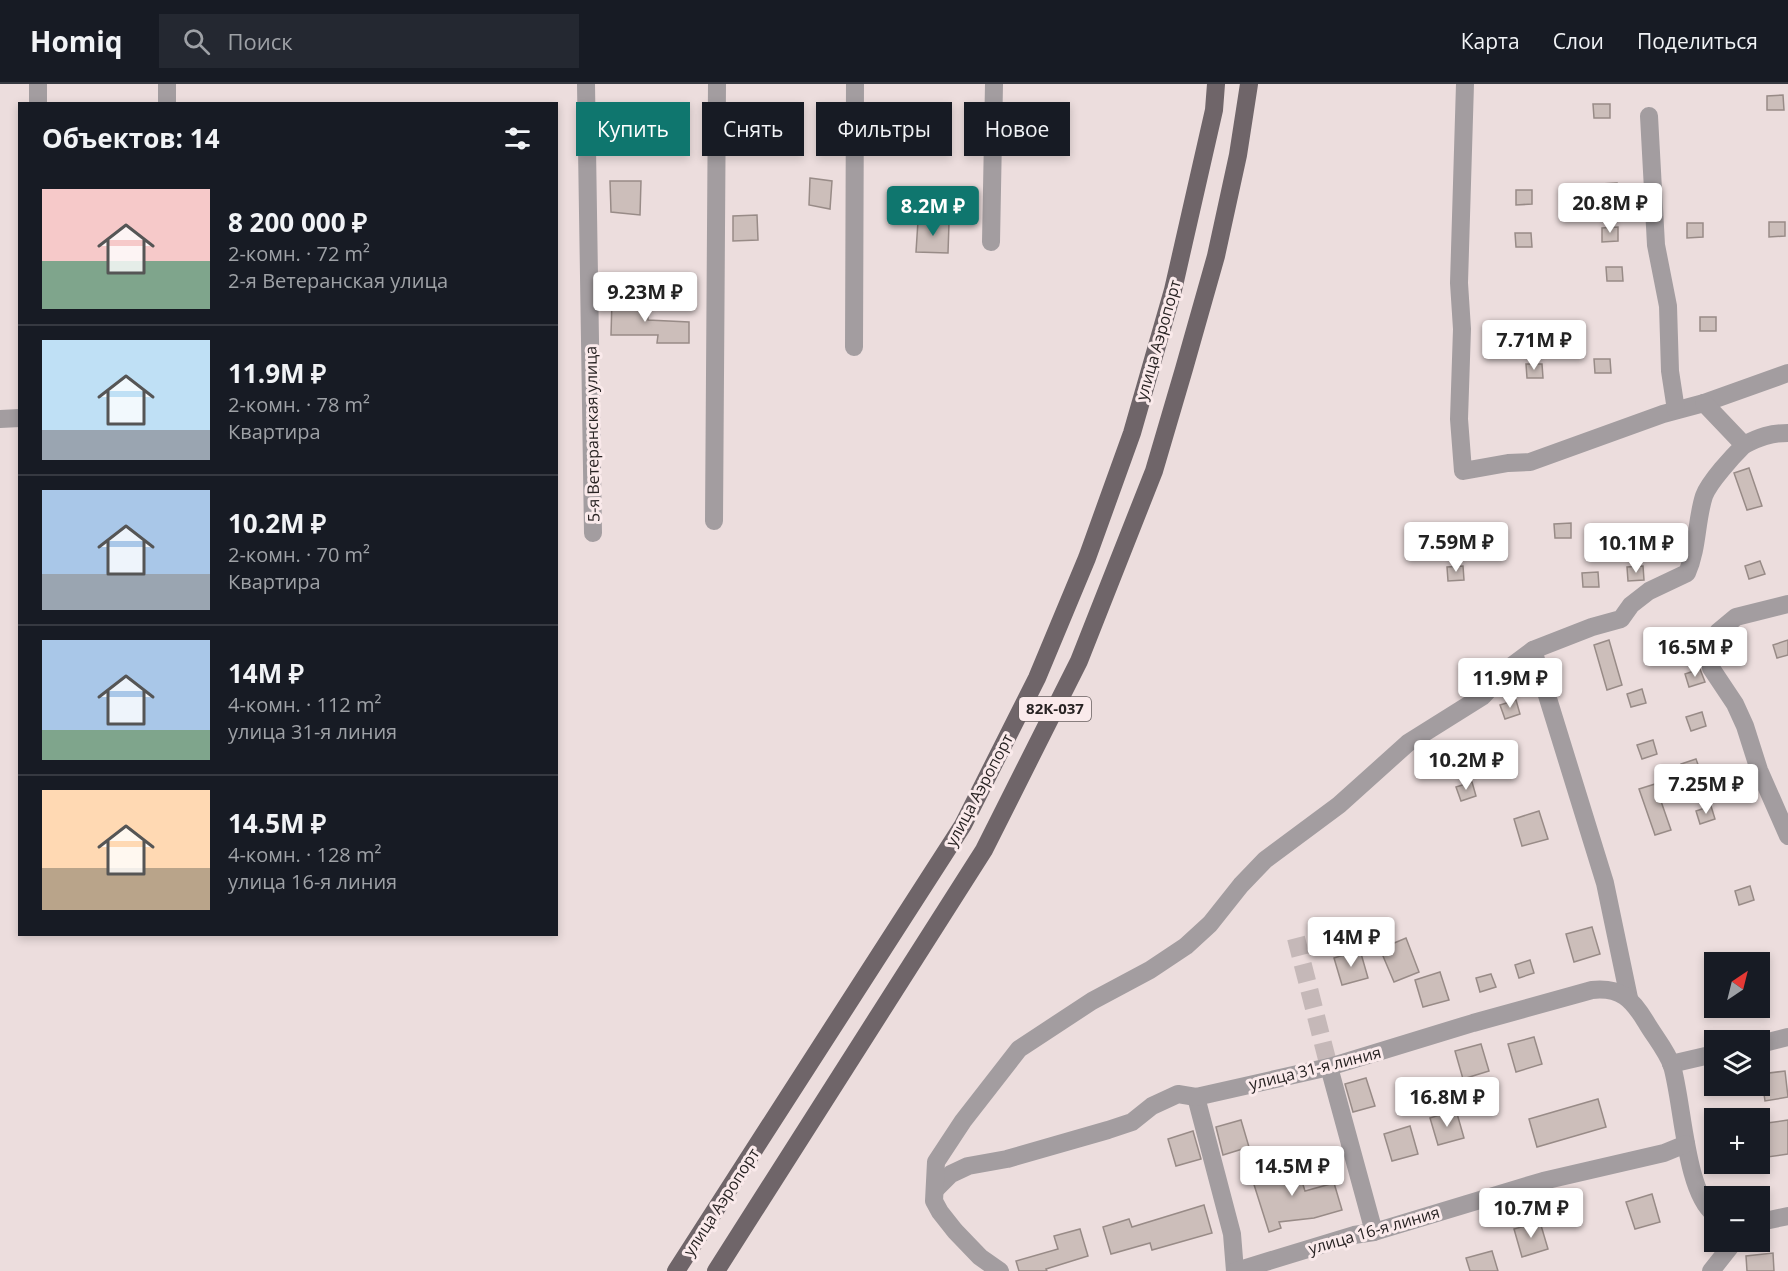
<!DOCTYPE html>
<html lang="ru">
<meta charset="utf-8">
<style>
body{margin:0;font-family:"Open Sans",sans-serif;background:#242831;color:#f1f3f6;height:100vh;display:flex;flex-direction:column;font-size:22px;white-space:nowrap}
*{box-sizing:border-box;margin:0}
p{font-size:20px;color:#9ea1a6}
.icon{flex:none;width:33px;height:33px;fill:none;stroke:currentColor;stroke-width:2;stroke-linecap:round;stroke-linejoin:round}
.map{position:relative;flex:1;overflow:hidden}
.sheet{position:absolute;left:18px;top:18px;width:540px;height:834px;display:flex;flex-direction:column;background:#171b24;border-radius:0px;box-shadow:0 3px 9px #0003}
.sheet>*{flex:none}
.banner{position:absolute;left:576px;top:18px;width:570px;height:54px;display:flex;gap:12px}
.needle{width:39px;rotate:35deg}
.buttons{position:absolute;left:1704px;top:868px;display:grid;gap:12px}
.buttons a{display:grid;place-items:center;width:66px;height:66px;border-radius:0px;background:#171b24;box-shadow:0 3px 9px #0003;font-size:30px}
.price{position:absolute;translate:-50% -51px;padding:0 14px;border-radius:6px;background:#fff;color:#222;font-size:20px;line-height:39px;filter:drop-shadow(0 2px 3px #0008)}
.price::after{content:'';position:absolute;left:50%;top:36px;width:18px;height:14px;margin-left:-9px;background:inherit;clip-path:polygon(0 0,100% 0,50% 100%)}
.price.active{background:#0f766e;color:#fff}
ul{padding:0;list-style:none}
li{display:flex;align-items:center;gap:18px;height:150px;padding:0 24px}
li+li{border-top:2px solid #363941}
li span{display:grid;place-items:center;flex:none;width:168px;height:120px;border-radius:0px;color:#555}
li>.icon{margin-inline-start:auto}
span .icon{width:72px;height:72px;fill:#fffc;stroke-width:1}
li b{font-size:26px}
h2{display:flex;justify-content:space-between;align-items:center;height:72px;padding:0 24px;font-size:26px}
.chip{padding:0 21px;border-radius:0px;background:#171b24;box-shadow:0 3px 9px #0003;font-size:21px;line-height:54px}
.chip.active{background:#0f766e;color:#fff}
header{display:flex;align-items:center;gap:36px;box-sizing:border-box;height:84px;padding:0 30px;background:#171b24;border-bottom:2px solid #363941}
header strong{font-size:28px}
nav{display:flex;gap:33px;margin-inline-start:auto;font-size:21px}
.search{width:420px;height:54px;background:#242831;display:flex;align-items:center;gap:15px;box-sizing:border-box;padding:0 21px;border-radius:0px;color:#9ea1a6;font-size:22px}
.map>svg:first-child{display:block}
</style>
<header>
<strong>Homiq</strong>
<div class="search"><svg class="icon" aria-label="search" viewBox="0 0 24 24"><circle cx="10" cy="10" r="6"/><path d="M15 15l6 6"/></svg>Поиск</div>
<nav><a>Карта</a><a>Слои</a><a>Поделиться</a></nav>
</header>
<div class="map">
<svg width="1788" height="1187" viewBox="0 0 1788 1187">
<rect width="100%" height="100%" fill="#ecdddd"/>
<!-- building -->
<g fill="#ccbeba" stroke="#988b87" stroke-width="1.5">
<path d="M1783 11 1784 26H1767V12Z"/>
<path d="M1593 20H1610V34H1594Z"/>
<path d="M1018 35H1045L1043 66 1017 63Z"/>
<path d="M810 94 832 97 830 125 809 121Z"/>
<path d="M610 97H641L640 131 611 128Z"/>
<path d="M1617 99V114H1601V100Z"/>
<path d="M1516 106H1532V120L1516 121Z"/>
<path d="M757 131 758 156 733 157V132Z"/>
<path d="M918 137 949 139 948 169 916 168Z"/>
<path d="M1769 138H1785V152L1769 153Z"/>
<path d="M1687 139H1703V153L1687 154Z"/>
<path d="M1618 143V157L1602 158V144Z"/>
<path d="M1515 149H1531L1532 163H1516Z"/>
<path d="M1606 183H1622L1623 197H1607Z"/>
<path d="M612 216H647L648 236 689 238V259H657L658 251H611Z"/>
<rect x="1700" y="233" width="16" height="14"/>
<path d="M1594 275H1610L1611 289H1595Z"/>
<path d="M1526 280H1542L1543 294H1527Z"/>
<path d="M1749 384 1762 422 1747 426 1734 389Z"/>
<path d="M1571 439V454H1555L1554 440Z"/>
<path d="M1760 477 1765 490 1749 495 1745 482Z"/>
<path d="M1463 482 1464 496 1448 497 1447 483Z"/>
<path d="M1643 482 1644 496 1628 497 1627 483Z"/>
<path d="M1598 488 1599 503H1583L1582 489Z"/>
<path d="M1609 556 1622 601 1607 606 1594 561Z"/>
<path d="M1788 556V571L1777 574 1773 561Z"/>
<path d="M1700 585 1705 598 1689 603 1685 590Z"/>
<path d="M1642 605 1646 619 1631 623 1627 610Z"/>
<path d="M1516 616 1520 630 1505 635 1500 621Z"/>
<path d="M1702 628 1706 642 1691 647 1686 633Z"/>
<path d="M1653 656 1657 670 1642 675 1637 661Z"/>
<path d="M1696 675 1701 689 1685 694 1681 680Z"/>
<path d="M1472 698 1476 712 1461 717 1456 703Z"/>
<path d="M1655 700 1671 746 1655 751 1639 705Z"/>
<path d="M1711 722 1715 735 1700 740 1696 727Z"/>
<path d="M1539 727 1548 755 1522 762 1514 735Z"/>
<path d="M1750 802 1754 816 1739 821 1735 807Z"/>
<path d="M1592 843 1600 870 1574 878 1566 850Z"/>
<path d="M1406 854 1419 888 1394 898 1380 865Z"/>
<path d="M1360 866 1368 894 1342 901 1334 874Z"/>
<path d="M1530 876 1534 889 1519 894 1515 881Z"/>
<path d="M1440 888 1449 916 1423 923 1415 896Z"/>
<path d="M1491 890 1496 903 1480 908 1476 894Z"/>
<path d="M1534 953 1542 980 1516 988 1508 960Z"/>
<path d="M1481 960 1489 987 1463 995 1455 967Z"/>
<path d="M1785 987 1788 1013 1765 1017 1761 990Z"/>
<path d="M1366 994 1375 1022 1353 1028 1345 1000Z"/>
<path d="M1598 1015 1606 1043 1537 1063 1529 1035Z"/>
<path d="M1456 1026 1464 1054 1438 1061 1430 1034Z"/>
<path d="M1241 1036 1249 1063 1223 1071 1216 1043Z"/>
<path d="M1788 1036V1070L1760 1074V1040Z"/>
<path d="M1410 1042 1418 1070 1392 1077 1384 1050Z"/>
<path d="M1193 1047 1201 1075 1176 1082 1168 1055Z"/>
<path d="M1296 1078 1305 1107 1334 1099 1342 1126 1314 1134 1279 1138 1281 1144 1269 1148 1250 1088 1262 1084 1263 1089Z"/>
<path d="M1652 1110 1660 1138 1635 1145 1626 1118Z"/>
<path d="M1204 1121 1212 1149 1152 1166 1150 1159 1111 1170 1103 1143 1129 1135 1132 1143Z"/>
<path d="M1540 1138 1548 1165 1522 1173 1514 1145Z"/>
<path d="M1080 1145 1088 1172 1046 1185 1047 1187H1019L1016 1177 1058 1165 1054 1152Z"/>
<path d="M1492 1167 1498 1187H1470L1466 1174Z"/>
<path d="M1773 1169 1774 1187H1747L1746 1172Z"/>
</g>
<g fill="none" stroke-linecap="round" stroke-linejoin="round">
<!-- minor-tunnel -->
<path stroke="#c5b8b8" stroke-width="18" stroke-dasharray="18 9" stroke-linecap="butt" d="M1296 854 1329 983"/>
<!-- minor -->
<g stroke="#a39da0" stroke-width="18">
<path d="M167 0V20"/>
<path d="M586 0 593 449"/>
<path d="M1465 0 1459 199 1462 245 1459 335 1463 387 1508 379 1530 378 1663 330 1704 319 1788 289"/>
<path d="M38 20V0"/>
<path d="M1649 32 1656 161 1668 222 1670 287 1676 326"/>
<path d="M991 158 994 0"/>
<path d="M854 263 855 0"/>
<path d="M0 335 20 334"/>
<path d="M1744 361C1759 353 1771 349 1788 349"/>
<path d="M714 437 717 0"/>
<path d="M1788 520 1736 533 1718 548 1708 563 1711 584 1735 620 1745 642 1759 686 1788 752"/>
<path d="M1533 566 1605 799 1629 914"/>
<path d="M1760 960 1788 953"/>
<path d="M1671 980 1714 970"/>
<path d="M1329 983 1374 1148"/>
<path d="M1196 1013 1232 1150 1235 1187"/>
<path d="M935 1106 951 1090 968 1082 1007 1075 1108 1046 1132 1038 1152 1022 1178 1010 1196 1013 1329 983 1473 939 1592 906C1621 903 1632 915 1646 938 1654 952 1667 967 1672 982 1683 1019 1685 1107 1714 1130"/>
<path d="M1760 1138 1788 1132"/>
<path d="M1000 1187 980 1173 955 1147 940 1128 934 1117 936 1078 963 1037 1019 965 1092 917 1150 886 1186 862 1210 840 1241 801 1265 776 1339 721 1408 659 1483 612 1509 584 1533 566 1592 543 1621 535 1631 521 1649 507 1687 489C1698 464 1696 437 1704 412 1709 398 1733 372 1744 361L1704 319"/>
<path d="M1236 1187 1354 1151 1374 1148 1543 1097 1664 1069 1686 1060"/>
<path d="M1711 1187 1734 1158"/>
</g>
<!-- major -->
<g stroke="#6f6569" stroke-width="18">
<path d="M676 1187 963 741 1037 594 1087 474 1132 349 1173 206 1214 26 1216 0"/>
<path d="M716 1187 984 766 1079 577 1154 387 1184 285 1216 172 1238 71 1249 0"/>
</g>
</g>
<g text-anchor="middle" stroke-width="6" stroke-linejoin="round" paint-order="stroke">
<!-- shield labels -->
<rect fill="#faeaeb" stroke="#675f5f" stroke-width="1.5" x="1019" y="613" width="72" height="24" rx="4.5"/>
<g font-size="15" font-weight="bold" fill="#282323">
<text x="1055" y="630">82К-037</text>
</g>
<!-- street labels -->
<g font-size="16" fill="#282323" stroke="#faeaeb">
<text transform="translate(1158 256) rotate(-74)" y="6">улица Аэропорт</text>
<text transform="translate(592 350) rotate(-91)" y="6">5-я Ветеранская улица</text>
<text transform="translate(979 706) rotate(-62)" y="6">улица Аэропорт</text>
<text transform="translate(1315 984) rotate(-14)" y="6">улица 31-я линия</text>
<text transform="translate(721 1118) rotate(-57)" y="6">улица Аэропорт</text>
<text transform="translate(1374 1146) rotate(-16)" y="6">улица 16-я линия</text>
</g>
</g>
</svg>
<div class="buttons">
<a><svg class="needle" viewBox="-14 -14 28 28"><path d="M0-13l5 13h-10z" fill="#e53935"/><path d="M0 13l5-13h-10z" fill="#9ea1a6"/></svg></a>
<a><svg class="icon" aria-label="layers" viewBox="0 0 24 24"><path d="M12 4l9 5-9 5-9-5zM3 14l9 5 9-5"/></svg></a>
<a>+</a>
<a>−</a>
</div>
<b class="price" style="left:1610px;top:150px">20.8M ₽</b>
<b class="price active" style="left:933px;top:153px">8.2M ₽</b>
<b class="price" style="left:645px;top:239px">9.23M ₽</b>
<b class="price" style="left:1534px;top:287px">7.71M ₽</b>
<b class="price" style="left:1456px;top:489px">7.59M ₽</b>
<b class="price" style="left:1636px;top:490px">10.1M ₽</b>
<b class="price" style="left:1695px;top:594px">16.5M ₽</b>
<b class="price" style="left:1510px;top:625px">11.9M ₽</b>
<b class="price" style="left:1466px;top:707px">10.2M ₽</b>
<b class="price" style="left:1706px;top:731px">7.25M ₽</b>
<b class="price" style="left:1351px;top:884px">14M ₽</b>
<b class="price" style="left:1447px;top:1044px">16.8M ₽</b>
<b class="price" style="left:1292px;top:1113px">14.5M ₽</b>
<b class="price" style="left:1531px;top:1155px">10.7M ₽</b>
<div class="banner">
<a class="chip active">Купить</a>
<a class="chip">Снять</a>
<a class="chip">Фильтры</a>
<a class="chip">Новое</a>
</div>
<section class="sheet">
<h2>Объектов: 14<svg class="icon" aria-label="filters" viewBox="0 0 24 24"><path d="M4 7h16M4 17h16"/><circle cx="9" cy="7" r="2"/><circle cx="15" cy="17" r="2"/></svg></h2>
<ul>
<li><span style="background:linear-gradient(#f6c9c9 60%,#7fa58c 0)"><svg class="icon" aria-label="home" viewBox="0 0 24 24"><path d="M3 11l9-7 9 7M6 9v11h12V9"/></svg></span><div><b>8 200 000 ₽</b><p>2-комн. · 72 m²</p><p>2-я Ветеранская улица</p></div></li>
<li><span style="background:linear-gradient(#bfe0f5 75%,#9aa5b1 0)"><svg class="icon" aria-label="home" viewBox="0 0 24 24"><path d="M3 11l9-7 9 7M6 9v11h12V9"/></svg></span><div><b>11.9M ₽</b><p>2-комн. · 78 m²</p><p>Квартира</p></div></li>
<li><span style="background:linear-gradient(#a9c7e8 70%,#9aa5b1 0)"><svg class="icon" aria-label="home" viewBox="0 0 24 24"><path d="M3 11l9-7 9 7M6 9v11h12V9"/></svg></span><div><b>10.2M ₽</b><p>2-комн. · 70 m²</p><p>Квартира</p></div></li>
<li><span style="background:linear-gradient(#a9c7e8 75%,#7fa58c 0)"><svg class="icon" aria-label="home" viewBox="0 0 24 24"><path d="M3 11l9-7 9 7M6 9v11h12V9"/></svg></span><div><b>14M ₽</b><p>4-комн. · 112 m²</p><p>улица 31-я линия</p></div></li>
<li><span style="background:linear-gradient(#ffd9b3 65%,#b9a48a 0)"><svg class="icon" aria-label="home" viewBox="0 0 24 24"><path d="M3 11l9-7 9 7M6 9v11h12V9"/></svg></span><div><b>14.5M ₽</b><p>4-комн. · 128 m²</p><p>улица 16-я линия</p></div></li>
</ul>
</section>
</div>
